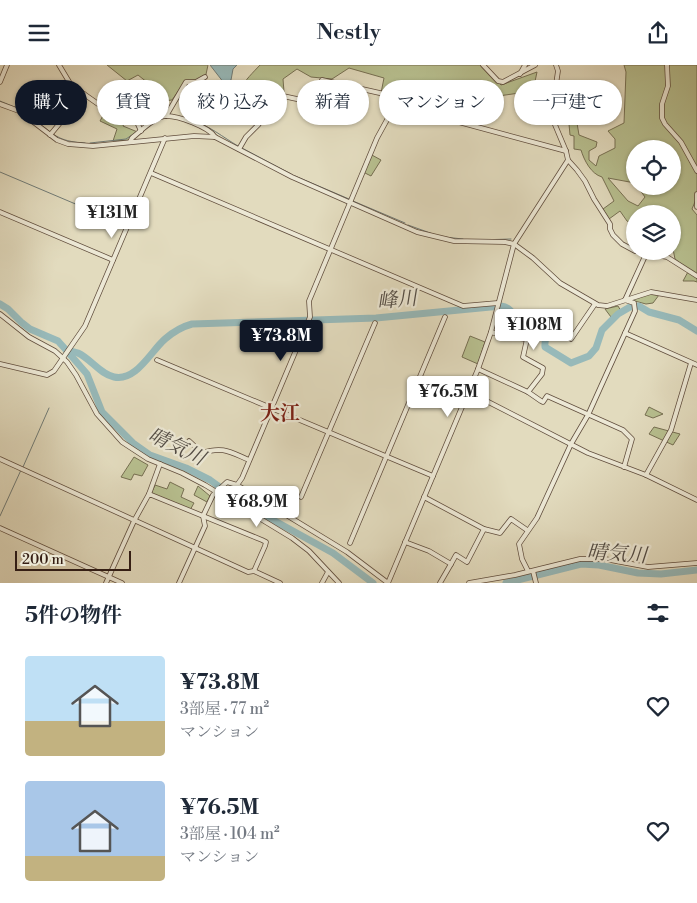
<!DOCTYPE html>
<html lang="ja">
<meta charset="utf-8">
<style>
body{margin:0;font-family:"Libre Bodoni","Noto Serif JP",serif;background:#f6f6f7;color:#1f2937;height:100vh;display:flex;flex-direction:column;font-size:19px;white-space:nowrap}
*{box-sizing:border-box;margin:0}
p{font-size:16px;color:#747a83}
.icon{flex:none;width:28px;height:28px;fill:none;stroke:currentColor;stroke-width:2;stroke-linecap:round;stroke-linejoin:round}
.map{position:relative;height:518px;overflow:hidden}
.panel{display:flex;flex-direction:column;background:#fff;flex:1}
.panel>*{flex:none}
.banner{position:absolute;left:15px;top:15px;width:668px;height:45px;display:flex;gap:10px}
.tools{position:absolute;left:626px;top:75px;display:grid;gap:10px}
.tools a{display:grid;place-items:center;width:55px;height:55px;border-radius:50%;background:#fff;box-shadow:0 1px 4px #0004;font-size:25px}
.scale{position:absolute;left:15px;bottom:12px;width:116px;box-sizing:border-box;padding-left:5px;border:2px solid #361f14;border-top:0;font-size:14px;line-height:18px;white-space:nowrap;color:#361f14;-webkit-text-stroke:4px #ece8d5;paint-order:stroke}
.price{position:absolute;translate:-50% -42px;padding:0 11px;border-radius:5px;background:#fff;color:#222;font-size:16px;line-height:32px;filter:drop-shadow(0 1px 2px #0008)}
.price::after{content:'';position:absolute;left:50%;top:30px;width:15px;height:11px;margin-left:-8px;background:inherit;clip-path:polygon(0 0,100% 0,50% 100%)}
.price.current{background:#111827;color:#fff}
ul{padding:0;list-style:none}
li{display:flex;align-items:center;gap:15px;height:125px;padding:0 25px}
li span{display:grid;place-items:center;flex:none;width:140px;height:100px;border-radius:5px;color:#555}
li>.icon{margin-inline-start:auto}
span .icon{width:60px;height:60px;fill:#fffc;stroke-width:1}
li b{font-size:21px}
h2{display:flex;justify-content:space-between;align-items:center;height:60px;padding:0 25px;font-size:21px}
.tag{padding:0 18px;border-radius:22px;background:#fff;box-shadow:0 1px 4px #0004;font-size:18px;line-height:45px}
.tag.current{background:#111827;color:#fff}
header{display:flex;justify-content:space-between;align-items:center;height:65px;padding:0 25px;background:#fff;font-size:22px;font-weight:600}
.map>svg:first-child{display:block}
</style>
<header><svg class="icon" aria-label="menu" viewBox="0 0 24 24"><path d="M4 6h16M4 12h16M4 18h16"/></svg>Nestly<svg class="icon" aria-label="share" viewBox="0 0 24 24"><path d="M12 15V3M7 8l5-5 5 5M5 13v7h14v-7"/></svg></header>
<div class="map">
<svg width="697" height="518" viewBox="0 0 697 518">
<rect width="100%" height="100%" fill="#e2dbbe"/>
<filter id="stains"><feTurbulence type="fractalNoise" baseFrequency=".004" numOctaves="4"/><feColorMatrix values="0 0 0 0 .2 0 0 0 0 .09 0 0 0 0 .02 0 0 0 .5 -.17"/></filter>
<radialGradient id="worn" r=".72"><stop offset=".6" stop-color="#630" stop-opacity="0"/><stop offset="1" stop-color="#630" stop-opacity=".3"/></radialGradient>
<!-- green -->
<g fill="#b7bf8f" stroke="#766f52" fill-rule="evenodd">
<path d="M107 0H208L205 14 184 18 172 35 154 37 158 26 138 10 127 16Z"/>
<path d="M260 0H483L501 20 537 7 533 26 478 34H464L448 26 441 39 429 34 423 45 408 41 415 25 394 19 392 28H381L384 13 349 3 332 14 311 12 297 4 283 14 284 27 272 39 258 57 240 51C231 28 245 16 260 0Z"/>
<path d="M624 0H697V132L692 144 697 150V217L694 216H683L689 205 675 194 673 184 672 149H635V161L627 156 620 146 609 154 603 144 614 136 602 112C591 109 584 95 581 85L574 84V71L570 70 569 59 577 58 579 70 597 77 596 82 589 86V95L596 101 599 91 615 83V74L608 66 624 58 626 7ZM635 84H672V121H637L645 132 638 141 628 136 608 113 635 118Z"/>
<path d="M105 47 126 54 123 61 140 68 132 75 113 76 117 64 100 56Z"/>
<path d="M370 89 381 95 371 111 363 107Z"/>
<path d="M650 229 659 230 653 238 646 239 631 235Z"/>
<path d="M618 241 621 246 611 252 605 244Z"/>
<path d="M470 271 485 277 478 299 462 292Z"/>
<path d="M649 342 663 349 653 353 645 350Z"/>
<path d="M654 362 680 369 673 380 649 369Z"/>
<path d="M134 392 148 400 142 411 134 409 131 415 121 412Z"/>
<path d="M170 417 184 424 181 432 194 438 189 447 150 431 155 420 167 424Z"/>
<path d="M198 421 210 431 207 437 194 430Z"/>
</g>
<!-- water -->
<path fill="#97b9b9" stroke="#707b77" d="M210 0H237L233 4 231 15 224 18Z"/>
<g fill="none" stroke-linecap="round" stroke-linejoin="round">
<!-- stream -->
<g stroke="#707b77" stroke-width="1">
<path d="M0 36 22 45 49 66"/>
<path d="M155 53 163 49"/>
<path d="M193 56C207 59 224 73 238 81"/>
<path d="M53 69C63 76 72 77 85 78"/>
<path d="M90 78 126 74 138 66"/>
<path d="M242 83 291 109"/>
<path d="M0 107 125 160"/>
<path d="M295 111 349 134"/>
<path d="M353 136 405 158"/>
<path d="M408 160 433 169"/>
<path d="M444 172 463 174"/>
<path d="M479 175 511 174"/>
<path d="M23 402 49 343"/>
<path d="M0 451 21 405"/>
</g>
<!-- river -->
<g stroke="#97b9b9" stroke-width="7">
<path d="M0 239 8 244 21 257 30 264 58 276 67 286 87 309 102 347 133 378 150 390 186 403 210 415 242 438 333 488 373 518"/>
<path d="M67 286C70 286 75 287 78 288 91 294 100 309 114 312 136 317 151 286 165 274 173 267 181 262 192 259L376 253 501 241C511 242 512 250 520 254 528 257 538 256 543 262 549 268 544 275 545 282L571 298 589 291 596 283 602 265 618 249 630 242 639 241 649 247 679 255 697 266"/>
<path d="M506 518 581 499 599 500 638 508 661 509 697 505"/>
</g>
<defs>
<g id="street">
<path d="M59 0 71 20 101 41 136 55 141 66"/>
<path d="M483 0 498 16 503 17 535 0"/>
<path d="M556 0 558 6 552 46 553 55 566 86 568 95 577 105 585 116 594 134 610 159V164L613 170 622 179 635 186"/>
<path d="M667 0 668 21 662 39V53L665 59 681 77 697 106"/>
<path d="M520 9 525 0"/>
<path d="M0 17 7 0"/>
<path d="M392 36 407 43 566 86"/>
<path d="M0 39 19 46 57 75 68 79 93 81 194 71 215 72 292 112 417 167 454 176 505 177 514 179 533 193 560 218 598 240 607 241 651 227 697 235"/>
<path d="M166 51 186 17H196L205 12"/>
<path d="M50 70 84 29"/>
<path d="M130 77 132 73C141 66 154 52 165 51 177 50 209 62 215 72"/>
<path d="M151 108 463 241 498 238"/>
<path d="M697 129V142"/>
<path d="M0 147 113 195"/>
<path d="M636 186 667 192 697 211"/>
<path d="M625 235 646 189"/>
<path d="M0 249 29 272 55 286 67 297 76 310 97 349 122 377 148 394 182 408 205 420 292 473 309 486 339 518"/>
<path d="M491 267 507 272 527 274 523 292 543 303 542 309 528 327"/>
<path d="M625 268 697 300"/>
<path d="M571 274 595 239"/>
<path d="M157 295 433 411"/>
<path d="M0 299 47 310 54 306 85 261 165 73"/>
<path d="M478 304 528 327 541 336 543 337 547 331 623 365 632 374 624 402"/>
<path d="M469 327 588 388 646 410 697 435"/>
<path d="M189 376 202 388C223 381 230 387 249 395"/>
<path d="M0 394 248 507 254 506 280 518"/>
<path d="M646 410 671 365 691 298"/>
<path d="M237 420 347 487 388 518"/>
<path d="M149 429 160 399"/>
<path d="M301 432 375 258"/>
<path d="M424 432 484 464 500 468 511 454 527 465"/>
<path d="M0 463 122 518"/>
<path d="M405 477 429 486 451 499 456 490 467 497 484 464"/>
<path d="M350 478 445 252"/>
<path d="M528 506 522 494 519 479 537 453 571 379 588 350 635 246 634 238 625 235"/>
<path d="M533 506 536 518"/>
<path d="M106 518 134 456 149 429 262 475 266 477 265 481 254 506"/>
<path d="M179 518 205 461 203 451 213 430 227 417 237 420 242 413 310 252 309 236 377 73 388 53 393 31 322 15 320 20 313 21C310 25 311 31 309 36H306L283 31 278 33 258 60 246 72 239 84"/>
<path d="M322 518 328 507"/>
<path d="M388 518 478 304 491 267 514 179 568 95"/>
<path d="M440 518 451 499"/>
<path d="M469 518 515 510 580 494H605L648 502 697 498"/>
</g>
</defs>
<!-- street casing -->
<use href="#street" stroke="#614e3e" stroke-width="5.5"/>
<!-- street -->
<use href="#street" stroke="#ece8d5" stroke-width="4"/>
</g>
<g text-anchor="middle" stroke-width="4.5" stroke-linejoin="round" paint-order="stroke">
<!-- water labels -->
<g font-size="20" font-style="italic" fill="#534d46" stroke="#ece8d5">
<text transform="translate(397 234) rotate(-5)" y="7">峰川</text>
<text transform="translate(177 381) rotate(26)" y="7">晴気川</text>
<text transform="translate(617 488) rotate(4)" y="7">晴気川</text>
</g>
<!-- neighbourhood labels -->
<g font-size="20" font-weight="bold" fill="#7a1f14" stroke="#ece8d5">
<text x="280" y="355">大江</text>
</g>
</g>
<rect width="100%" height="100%" filter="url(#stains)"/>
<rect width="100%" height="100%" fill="url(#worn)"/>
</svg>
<div class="tools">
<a><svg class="icon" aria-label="locate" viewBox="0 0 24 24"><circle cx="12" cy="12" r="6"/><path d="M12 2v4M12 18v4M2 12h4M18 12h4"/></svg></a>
<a><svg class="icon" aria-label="layers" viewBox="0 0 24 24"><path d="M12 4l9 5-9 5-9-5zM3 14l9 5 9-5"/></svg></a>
</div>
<div class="scale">200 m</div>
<b class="price" style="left:112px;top:174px">¥131M</b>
<b class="price" style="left:534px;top:286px">¥108M</b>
<b class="price current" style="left:281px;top:297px">¥73.8M</b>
<b class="price" style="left:448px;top:353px">¥76.5M</b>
<b class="price" style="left:257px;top:463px">¥68.9M</b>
<div class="banner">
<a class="tag current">購入</a>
<a class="tag">賃貸</a>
<a class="tag">絞り込み</a>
<a class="tag">新着</a>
<a class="tag">マンション</a>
<a class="tag">一戸建て</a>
</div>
</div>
<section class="panel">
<h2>5件の物件<svg class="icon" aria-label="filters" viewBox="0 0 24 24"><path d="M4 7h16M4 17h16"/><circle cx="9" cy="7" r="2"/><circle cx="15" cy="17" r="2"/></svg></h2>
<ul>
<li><span style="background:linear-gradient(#bfe0f5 65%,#c2b280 0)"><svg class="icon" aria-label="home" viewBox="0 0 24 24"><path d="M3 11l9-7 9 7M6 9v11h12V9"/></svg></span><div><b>¥73.8M</b><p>3部屋 · 77 m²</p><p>マンション</p></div><svg class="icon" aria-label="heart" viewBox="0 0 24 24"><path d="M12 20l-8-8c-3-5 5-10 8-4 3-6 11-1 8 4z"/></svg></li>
<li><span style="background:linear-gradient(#a9c7e8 75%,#c2b280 0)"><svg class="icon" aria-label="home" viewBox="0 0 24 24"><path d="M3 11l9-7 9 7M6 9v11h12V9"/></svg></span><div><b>¥76.5M</b><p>3部屋 · 104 m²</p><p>マンション</p></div><svg class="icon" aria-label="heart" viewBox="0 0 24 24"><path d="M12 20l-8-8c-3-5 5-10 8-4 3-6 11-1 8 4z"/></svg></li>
</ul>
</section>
